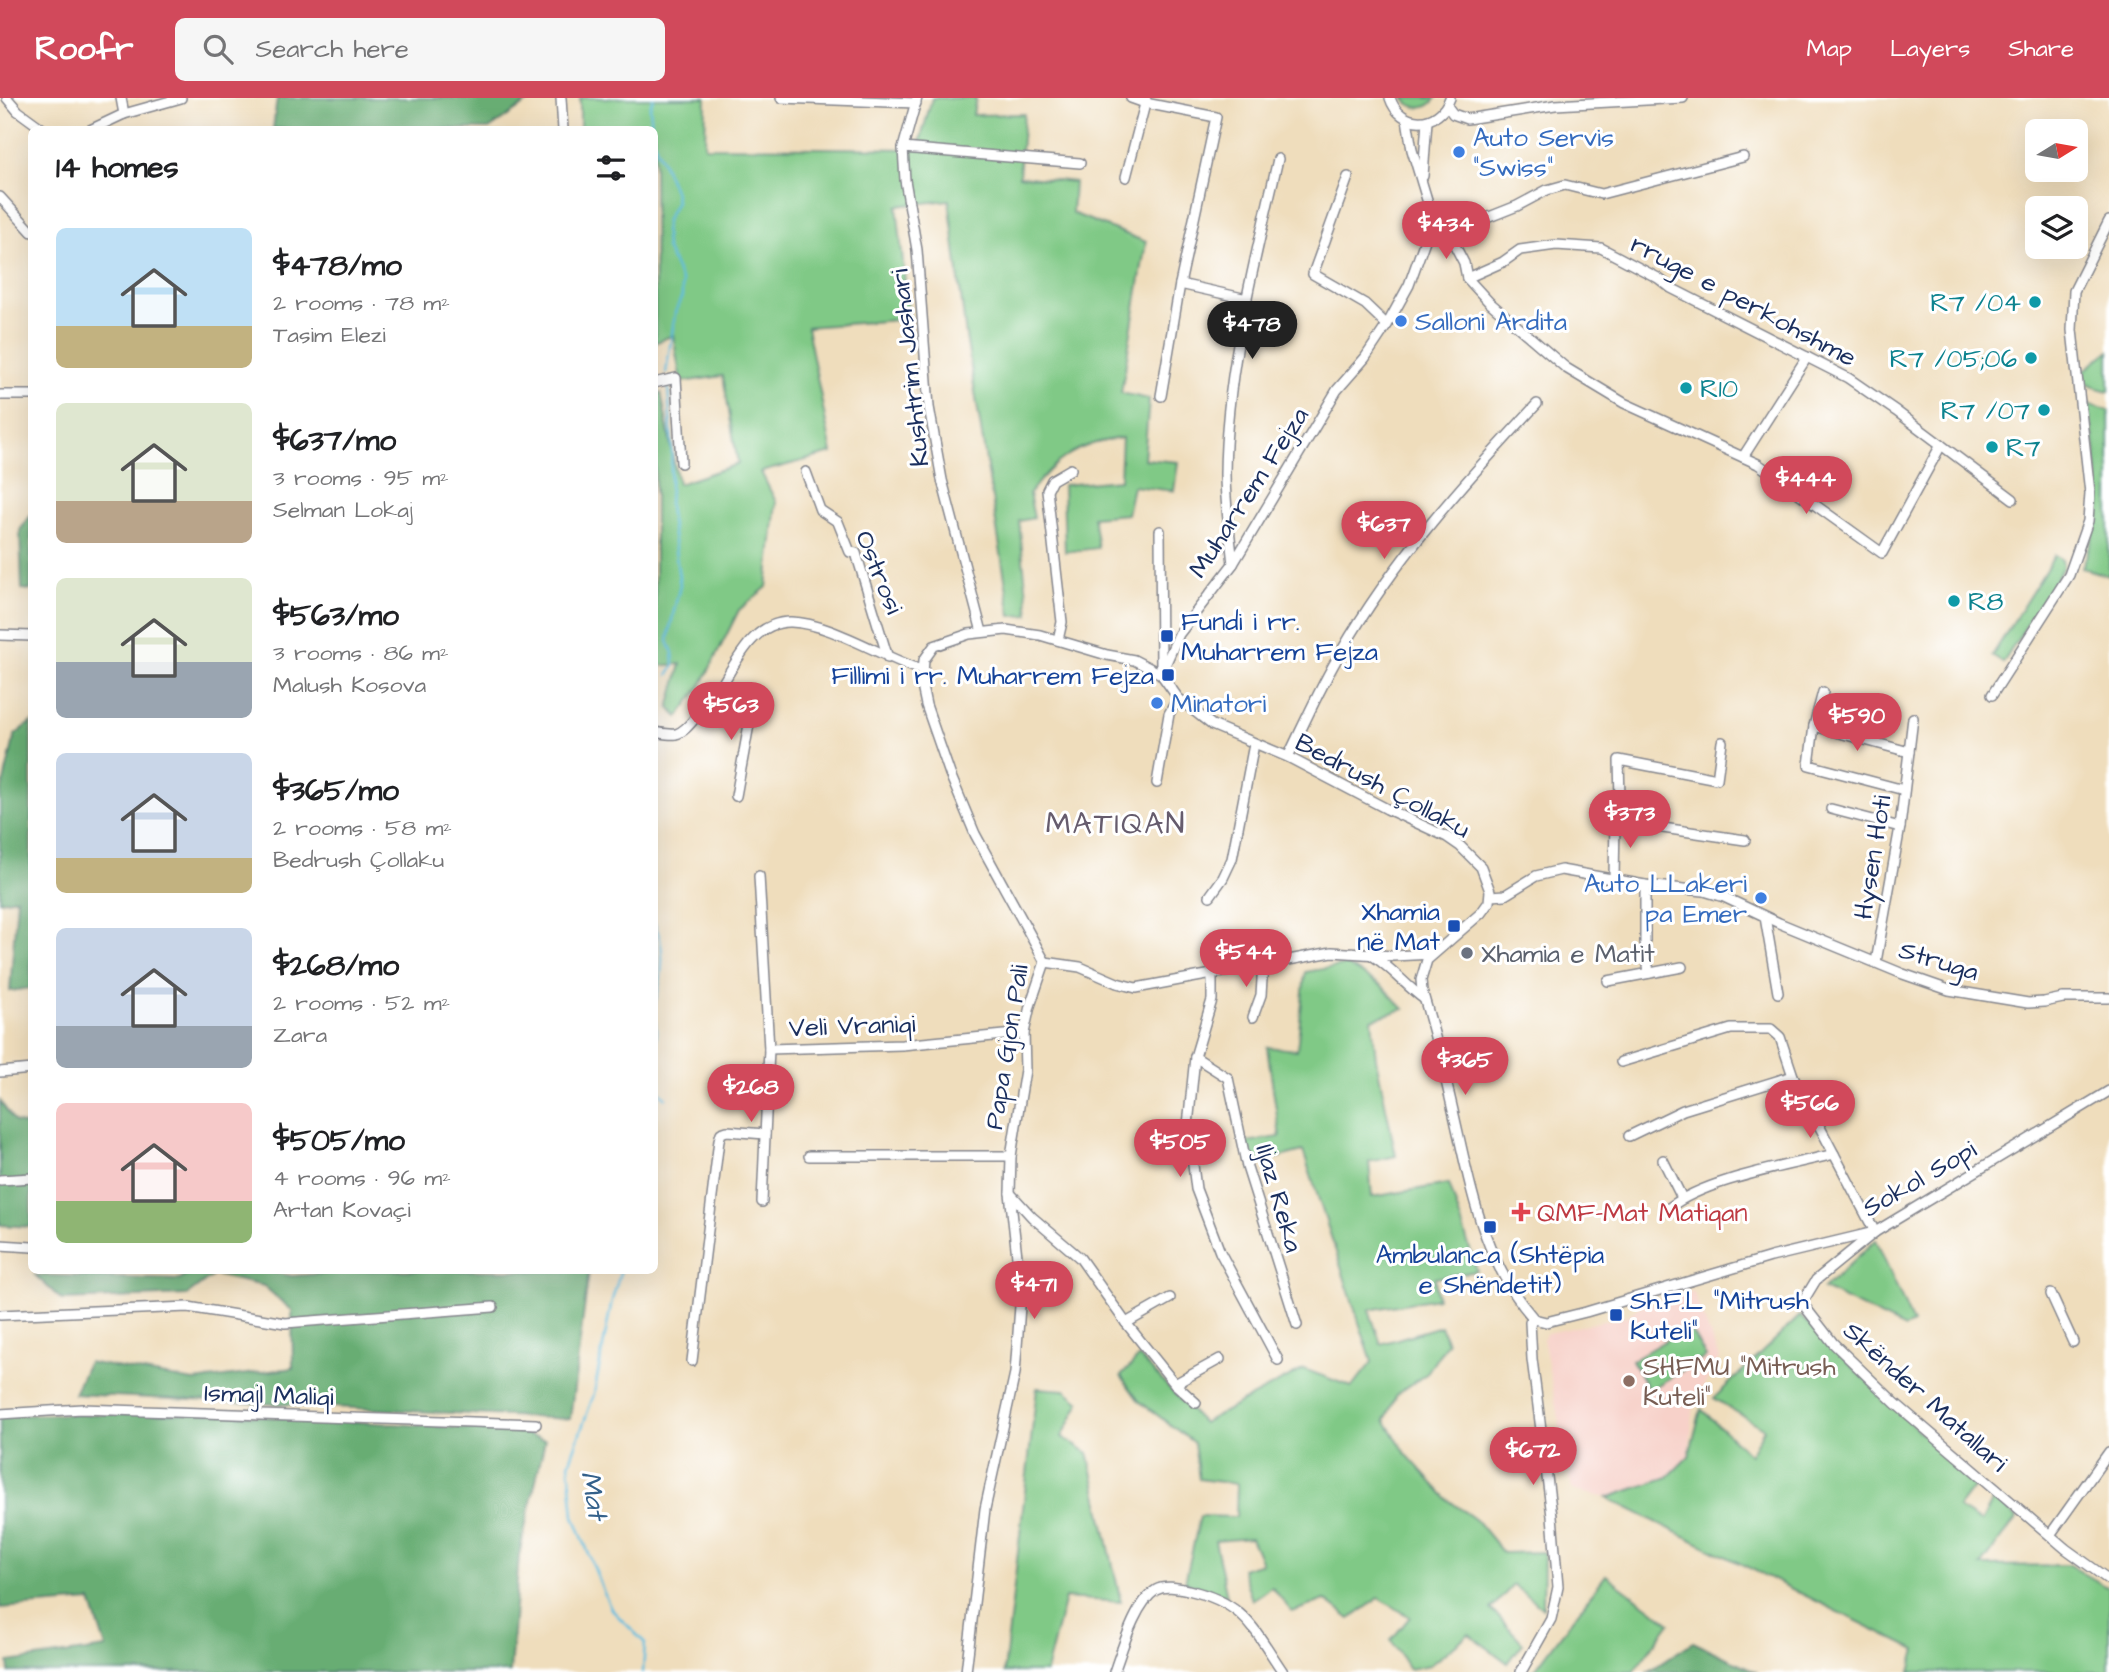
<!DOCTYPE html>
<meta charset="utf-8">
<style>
body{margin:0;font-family:"Architects Daughter",sans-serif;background:#f6f6f6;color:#202124;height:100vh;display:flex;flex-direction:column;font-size:26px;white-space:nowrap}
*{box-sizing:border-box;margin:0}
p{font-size:23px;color:#757577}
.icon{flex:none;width:38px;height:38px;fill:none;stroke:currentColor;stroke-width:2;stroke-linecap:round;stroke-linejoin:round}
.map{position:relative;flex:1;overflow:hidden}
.details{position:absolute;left:28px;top:28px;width:630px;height:1148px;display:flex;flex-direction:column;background:#fff;border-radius:10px;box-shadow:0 7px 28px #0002}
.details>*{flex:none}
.needle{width:46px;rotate:79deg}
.fabs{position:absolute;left:2025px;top:21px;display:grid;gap:14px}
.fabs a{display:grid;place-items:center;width:63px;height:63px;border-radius:10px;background:#fff;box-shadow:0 7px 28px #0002;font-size:35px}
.price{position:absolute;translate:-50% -60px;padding:0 16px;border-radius:24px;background:#d1495b;color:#fff;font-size:23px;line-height:46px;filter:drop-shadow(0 2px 4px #0008)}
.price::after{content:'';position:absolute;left:50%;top:42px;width:21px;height:16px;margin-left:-10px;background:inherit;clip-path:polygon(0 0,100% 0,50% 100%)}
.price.on{background:#222;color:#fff}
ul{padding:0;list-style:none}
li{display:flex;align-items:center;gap:21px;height:175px;padding:0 28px}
li span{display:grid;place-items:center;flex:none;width:196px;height:140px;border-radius:10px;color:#555}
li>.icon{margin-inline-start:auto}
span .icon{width:84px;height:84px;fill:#fffc;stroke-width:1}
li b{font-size:30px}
h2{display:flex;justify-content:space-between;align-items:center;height:84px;padding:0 28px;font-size:30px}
header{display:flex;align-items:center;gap:42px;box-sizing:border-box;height:98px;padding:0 35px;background:#d1495b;color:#fff}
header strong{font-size:33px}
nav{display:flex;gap:38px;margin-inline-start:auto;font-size:24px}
.search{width:490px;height:63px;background:#f6f6f6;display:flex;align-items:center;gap:18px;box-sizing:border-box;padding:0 24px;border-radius:10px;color:#757577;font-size:26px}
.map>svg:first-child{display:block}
</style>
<header>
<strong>Roofr</strong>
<div class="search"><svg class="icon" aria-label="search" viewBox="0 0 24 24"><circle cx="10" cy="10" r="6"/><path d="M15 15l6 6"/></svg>Search here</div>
<nav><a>Map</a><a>Layers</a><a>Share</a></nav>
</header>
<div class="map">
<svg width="2109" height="1574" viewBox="0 0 2109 1574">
<rect width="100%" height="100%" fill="#fff"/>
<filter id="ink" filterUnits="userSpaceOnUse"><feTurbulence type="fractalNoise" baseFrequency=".0143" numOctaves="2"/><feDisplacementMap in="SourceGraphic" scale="14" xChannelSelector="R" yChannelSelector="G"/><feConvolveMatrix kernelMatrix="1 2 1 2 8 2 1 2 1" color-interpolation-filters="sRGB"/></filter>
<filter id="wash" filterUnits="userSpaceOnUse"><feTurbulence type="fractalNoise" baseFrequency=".00686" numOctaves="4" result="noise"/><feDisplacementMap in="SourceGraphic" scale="28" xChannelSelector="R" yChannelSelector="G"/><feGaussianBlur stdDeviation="1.57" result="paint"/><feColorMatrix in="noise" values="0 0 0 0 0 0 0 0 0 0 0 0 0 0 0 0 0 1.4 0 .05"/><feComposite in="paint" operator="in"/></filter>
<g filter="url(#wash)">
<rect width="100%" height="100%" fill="#efddbc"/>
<!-- built -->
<path fill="#f7d1c9" d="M1693 1193 1719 1260 1694 1306 1689 1358 1667 1379 1607 1400 1572 1392 1543 1240 1547 1235 1627 1218 1639 1209Z"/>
<!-- green -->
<g fill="#80c986" stroke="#4e7c72" stroke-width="2">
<path d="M580 0H706L705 49 918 51 932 0H976L973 17 1024 16 1019 78 1074 84 1072 115 1146 144 1121 295 1149 301 1144 361 1178 364 1174 393 1133 388 1127 416 1093 419 1098 450 1065 454 1063 387 1120 382 1122 340C1078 345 1055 361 1029 396L1034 420 1019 423 1029 517 1011 518 966 238 949 102 897 108 909 221 807 229 832 355 761 374 776 404 767 489 739 512 701 588 678 619 669 610 681 566 655 568V296L661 295 678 386 738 366 723 278 681 284 673 237 655 245 654 32H580Z"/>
<path d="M1404 0H1436C1427 13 1413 13 1404 0Z"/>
<path d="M2109 253V293C2097 290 2083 289 2082 274Z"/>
<path d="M2088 306 2109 313V478L2082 470C2086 459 2090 449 2093 438 2105 395 2095 349 2088 306Z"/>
<path d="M2055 457 2062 462 2063 469 2003 565 1992 558Z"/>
<path d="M1346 867 1382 888 1404 911 1372 921 1376 961 1396 1058 1369 1064 1372 1099 1449 1086 1477 1173 1435 1180 1437 1200 1369 1212 1381 1246 1441 1228 1447 1245 1426 1276 1397 1296 1385 1322 1407 1357 1447 1401 1476 1422 1503 1455 1544 1454 1543 1510 1513 1487 1491 1511 1523 1545 1508 1565 1469 1536 1430 1567 1409 1571 1391 1542 1410 1519 1379 1500 1350 1521 1325 1502 1292 1514 1272 1489 1252 1502 1242 1471 1262 1465 1251 1440 1215 1443 1227 1498 1185 1484 1200 1418 1236 1419 1237 1386 1199 1381 1194 1345 1139 1303 1121 1278 1139 1259 1203 1325 1304 1271 1352 1289 1372 1264 1303 1053 1253 1066 1246 1044 1280 1039 1267 949 1297 952 1305 874Z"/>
<path d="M1876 1142 1913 1226 1905 1230 1823 1191Z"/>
<path d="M1800 1218 1975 1387 1958 1410 1981 1424 1994 1400 2017 1420 1981 1468 2069 1467 2109 1490V1574H1910L1916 1552 1607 1400 1668 1379 1689 1358 1701 1311 1750 1357 1764 1331 1714 1300Z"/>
<path d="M1689 1229 1706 1259 1649 1292 1632 1262Z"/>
<path d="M1037 1290 1065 1292 1080 1304 1062 1339 1088 1355 1121 1504 1065 1500 1046 1574H1004Z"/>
<path d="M1606 1477 1670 1525 1633 1574H1533Z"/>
</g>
<!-- forest -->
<g fill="#68ad73" stroke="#426e68" stroke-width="2">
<path d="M277 0H534L489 31H273Z"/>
<path d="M31 417V492L22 491 20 432Z"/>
<path d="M31 624V890L10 893 17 800 0 803V700L15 637Z"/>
<path d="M0 1003 15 1024 31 1029V1129L0 1127Z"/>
<path d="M192 1172 267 1173 292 1178 368 1172 589 1173 570 1321 74 1296 88 1264 194 1283 293 1270 292 1213 264 1188 214 1177 187 1197 62 1202 35 1177 180 1182Z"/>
<path d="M205 1315 516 1333 545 1342 519 1457 510 1574H9L8 1564 106 1550 91 1503 0 1510V1317Z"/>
<path d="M1693 1544 1757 1574H1648Z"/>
</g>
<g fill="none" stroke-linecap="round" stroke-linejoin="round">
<!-- stream -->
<g stroke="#61bddf" stroke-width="2.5">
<path d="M652 32 650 9 653 0"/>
<path d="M654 44 674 92 676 103 666 122 665 136 666 150 682 184V198L675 215 666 275"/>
<path d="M668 288 672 349 669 408 680 487 670 530 668 543 673 555 674 567 668 577"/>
<path d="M654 825C667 849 662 882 654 908"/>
<path d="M654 918 657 935 654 951"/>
<path d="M654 988 666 1000"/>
<path d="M621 1172 612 1202 594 1296 569 1366 574 1418 604 1495 611 1511 645 1545 643 1574"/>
</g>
</g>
</g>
<g filter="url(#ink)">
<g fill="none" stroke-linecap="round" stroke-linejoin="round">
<defs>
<g id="minor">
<path d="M7 0 18 13 44 32"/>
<path d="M121 0 124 16"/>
<path d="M561 0 563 32"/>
<path d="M781 0 916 5"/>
<path d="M917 0 903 50 905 82 917 152 929 309 942 382 982 534"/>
<path d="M1131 0 1145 5 1216 19 1180 186 1161 298"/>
<path d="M1390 0C1400 31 1439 31 1450 0"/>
<path d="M1447 8 1453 16 1467 21 1555 7 1683 0"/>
<path d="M90 32 124 16 181 0"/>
<path d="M903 50 1080 65"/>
<path d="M1423 78 1427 23"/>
<path d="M1126 79 1146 2"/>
<path d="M1348 79 1313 176 1365 206 1387 227"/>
<path d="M0 99 32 134"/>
<path d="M1429 107 1450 138 1454 129 1474 125 1517 108 1547 92 1565 87 1601 96 1743 59"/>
<path d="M1450 138 1464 165 1467 180 1489 204 1566 270 1624 305 1758 366 1882 455 1941 347"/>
<path d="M1467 180 1503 164 1520 152 1556 147 1601 150 1658 180 1671 190 1848 280 1896 313 2013 401"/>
<path d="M1180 186 1247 201"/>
<path d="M654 285 676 280 681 365"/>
<path d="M0 297H32"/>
<path d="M1743 359 1807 259"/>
<path d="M806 374 820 412 838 424 850 454 856 455 888 560"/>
<path d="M1160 433 1161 571"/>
<path d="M1233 466C1230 436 1225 406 1225 376 1226 271 1255 163 1278 61"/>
<path d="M0 537 32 538"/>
<path d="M1058 542 1062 524 1047 392 1052 382 1071 371"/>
<path d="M1161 576 1179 536 1233 466 1337 292 1365 260 1387 227 1409 187 1428 134 1430 123 1428 105 1412 52 1407 21"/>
<path d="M720 589 738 603 750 621 736 698"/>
<path d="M1823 594 1814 628 1809 667 1904 692"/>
<path d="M1992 597 2069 477 2088 423 2090 395 2072 232 2074 193 2109 123"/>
<path d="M1814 628 1909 654"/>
<path d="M654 634C661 635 670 637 676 636 684 634 691 625 696 619 702 612 709 606 714 599 734 571 750 523 791 524 831 525 883 560 922 572"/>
<path d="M1288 659C1305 624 1321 587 1341 554 1393 463 1466 382 1537 306"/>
<path d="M1157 685 1169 616 1178 600"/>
<path d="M1831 711 1900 729"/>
<path d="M1615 723 1745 742"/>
<path d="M759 778 769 951 762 1104"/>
<path d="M1614 781 1615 723 1620 701 1619 662 1717 681 1722 644"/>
<path d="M1645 787V844L1649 875"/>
<path d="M1210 798 1223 780 1232 761 1254 646"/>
<path d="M1491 798 1505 797 1536 778 1561 772 1645 787 1704 793 1724 799 1779 825 1903 876 1949 892 2028 905 2044 904 2063 900H2109"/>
<path d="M1765 819 1778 895"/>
<path d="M1373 858C1392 870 1405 887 1424 901"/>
<path d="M1045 864 1080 869 1117 885 1136 890 1332 854 1393 858 1433 856"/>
<path d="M1876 864 1900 729 1913 620"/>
<path d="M1212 876V902L1195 959 1188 1027 1196 1091 1220 1154 1278 1262"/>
<path d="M1608 883 1682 869"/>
<path d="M1253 919 1261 897 1263 866"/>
<path d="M769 951 902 947 1024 935"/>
<path d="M1195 959 1228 980 1247 1069 1297 1227"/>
<path d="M1621 964 1731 931H1771L1780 939 1793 978 1875 1134 1816 1182 1802 1205 1833 1245 1895 1305 2066 1451 2109 1482"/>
<path d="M0 974 32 971"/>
<path d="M1629 1038 1683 1012 1793 978"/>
<path d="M809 1058H1011"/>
<path d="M1663 1062 1682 1100"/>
<path d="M0 1082 32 1080"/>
<path d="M1010 1095 1032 1119 1080 1160 1126 1225 1175 1286 1196 1305"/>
<path d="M1669 1110C1706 1081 1787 1068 1834 1056"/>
<path d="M0 1147 32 1149"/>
<path d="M2051 1196 2073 1244"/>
<path d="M0 1217 188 1209 285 1225 493 1209"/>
<path d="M1534 1221 1546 1224 1586 1214 1771 1159 1875 1134 2109 993"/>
<path d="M1126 1225 1170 1200"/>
<path d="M692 1263 719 1042 721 1035 727 1033 765 1036"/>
<path d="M1175 1286 1220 1261"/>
<path d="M0 1316 82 1311 536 1326"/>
<path d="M2050 1437 2109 1354"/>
<path d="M966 1574 985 1411 1015 1275 1021 1195 1010 1095 1011 1058 1025 972 1024 935 1030 908 1045 864 975 736 950 676 926 607 922 588 924 562 934 548 969 536 1006 532 1040 537 1107 557 1134 562 1161 576 1178 600 1212 627 1288 659 1387 711 1447 739 1460 748 1481 769 1490 793 1489 804 1481 815 1427 862 1421 882 1422 893C1437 941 1448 990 1459 1039 1474 1106 1488 1169 1534 1221"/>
<path d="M1114 1574C1122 1552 1135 1505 1156 1492 1165 1487 1178 1490 1188 1492 1245 1505 1253 1530 1283 1574"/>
<path d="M1521 1574 1551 1521 1558 1489 1552 1418 1532 1261 1530 1224 1534 1221"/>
</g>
</defs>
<!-- minor casing -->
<use href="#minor" stroke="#85868d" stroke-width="12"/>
<!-- minor -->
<use href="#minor" stroke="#fff" stroke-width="9"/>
</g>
</g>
<!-- markers -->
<g fill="#3f7fe0" stroke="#fff" stroke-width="2.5">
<circle cx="1459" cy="54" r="7"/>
<circle cx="1401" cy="223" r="7"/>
<circle cx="1157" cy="605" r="7"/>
<circle cx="1761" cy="800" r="7"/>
</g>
<g fill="#0f9aa8" stroke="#fff" stroke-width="2.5">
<circle cx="2035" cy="204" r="7"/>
<circle cx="2031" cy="260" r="7"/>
<circle cx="1686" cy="290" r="7"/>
<circle cx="2044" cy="312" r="7"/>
<circle cx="1992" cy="349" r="7"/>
<circle cx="1954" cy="503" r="7"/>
</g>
<g fill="#1a4fb4" stroke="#fff" stroke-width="2.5">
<rect x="1160" y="531" width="14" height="14" rx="3.5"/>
<rect x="1161" y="570" width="14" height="14" rx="3.5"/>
<rect x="1447" y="821" width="14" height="14" rx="3.5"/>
<rect x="1483" y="1122" width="14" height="14" rx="3.5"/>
<rect x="1609" y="1210" width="14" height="14" rx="3.5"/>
</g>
<circle fill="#6b7280" stroke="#fff" stroke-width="2.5" cx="1467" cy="855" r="7"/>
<path fill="#e0444e" stroke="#fff" stroke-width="2.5" d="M1517.5 1103.5h7v7h7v7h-7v7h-7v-7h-7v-7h7z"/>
<circle fill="#8d6e63" stroke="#fff" stroke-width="2.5" cx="1629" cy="1283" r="7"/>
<g text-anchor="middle" stroke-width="6" stroke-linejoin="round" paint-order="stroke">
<!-- shop labels -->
<g font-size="26" fill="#366cbe" stroke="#fff" text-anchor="start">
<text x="1473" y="48">Auto Servis<tspan x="1473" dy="30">"Swiss"</tspan></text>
<text x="1415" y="232">Salloni Ardita</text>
<text x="1171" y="614">Minatori</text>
<text x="1747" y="794" text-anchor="end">Auto LLakeri<tspan x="1747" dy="30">pa Emer</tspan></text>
</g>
<!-- street labels -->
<g font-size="26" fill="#1b2f5e" stroke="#fff">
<text transform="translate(1744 202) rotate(28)" y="9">rruge e perkohshme</text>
<text transform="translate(909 270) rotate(-96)" y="9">Kushtrim Jashari</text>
<text transform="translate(1248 394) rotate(-57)" y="9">Muharrem Fejza</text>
<text transform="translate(880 474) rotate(68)" y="9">Ostrosi</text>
<text transform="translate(1383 687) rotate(28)" y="9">Bedrush Çollaku</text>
<text transform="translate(1872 759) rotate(-81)" y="9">Hysen Hoti</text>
<text transform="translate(1939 862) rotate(17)" y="9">Struga</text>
<text transform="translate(852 927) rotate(-2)" y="9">Veli Vraniqi</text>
<text transform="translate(1006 949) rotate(-81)" y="9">Papa Gjon Pali</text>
<text transform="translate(1919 1080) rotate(-30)" y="9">Sokol Sopi</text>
<text transform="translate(1280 1100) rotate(74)" y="9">Iljaz Reka</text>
<text transform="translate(269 1296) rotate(2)" y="9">Ismajl Maliqi</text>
<text transform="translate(1926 1298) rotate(42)" y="9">Skënder Matallari</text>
</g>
<!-- culture labels -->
<g font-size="26" fill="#0d838f" stroke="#fff" text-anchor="end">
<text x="2021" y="213">R7 /04</text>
<text x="2017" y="269">R7 /05;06</text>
<text x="1700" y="299" text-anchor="start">R10</text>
<text x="2030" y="321">R7 /07</text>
<text x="2006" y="358" text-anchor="start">R7</text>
<text x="1968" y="512" text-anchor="start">R8</text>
</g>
<!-- transit labels -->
<g font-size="26" fill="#164399" stroke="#fff" text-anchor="start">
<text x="1181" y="532">Fundi i rr.<tspan x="1181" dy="30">Muharrem Fejza</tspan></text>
<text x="1154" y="586" text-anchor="end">Fillimi i rr. Muharrem Fejza</text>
<text x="1440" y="822" text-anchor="end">Xhamia<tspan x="1440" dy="30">në Mat</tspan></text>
<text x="1490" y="1165" text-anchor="middle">Ambulanca (Shtëpia<tspan x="1490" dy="30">e Shëndetit)</tspan></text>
<text x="1630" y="1211">Sh.F.L "Mitrush<tspan x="1630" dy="30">Kuteli"</tspan></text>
</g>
<!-- worship labels -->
<g font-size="26" fill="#5b616d" stroke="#fff" text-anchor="start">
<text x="1481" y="864">Xhamia e Matit</text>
</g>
<!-- health labels -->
<g font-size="26" fill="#be3a42" stroke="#fff" text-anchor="start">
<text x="1537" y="1123">QMF-Mat Matiqan</text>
</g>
<!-- education labels -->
<g font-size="26" fill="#785e54" stroke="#fff" text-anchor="start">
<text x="1643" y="1277">SHFMU "Mitrush<tspan x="1643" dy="30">Kuteli"</tspan></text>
</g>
<!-- water labels -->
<g font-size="28" font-style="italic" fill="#34618b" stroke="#fff">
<text transform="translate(595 1397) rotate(80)" y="10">Mat</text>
</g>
<!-- quarter labels -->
<g font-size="30" letter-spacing="2" fill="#665c6d" stroke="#fff">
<text x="1116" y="735">MATIQAN</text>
</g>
</g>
</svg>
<div class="fabs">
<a><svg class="needle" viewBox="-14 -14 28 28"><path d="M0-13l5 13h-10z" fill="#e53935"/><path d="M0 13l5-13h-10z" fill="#757577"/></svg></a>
<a><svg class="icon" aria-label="layers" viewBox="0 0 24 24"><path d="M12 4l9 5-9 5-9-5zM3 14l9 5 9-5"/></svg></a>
</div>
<b class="price" style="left:1446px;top:163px">$434</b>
<b class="price on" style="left:1252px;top:263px">$478</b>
<b class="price" style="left:1806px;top:418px">$444</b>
<b class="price" style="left:1384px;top:463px">$637</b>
<b class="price" style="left:731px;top:644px">$563</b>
<b class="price" style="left:1857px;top:655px">$590</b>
<b class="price" style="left:1630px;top:752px">$373</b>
<b class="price" style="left:1246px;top:891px">$544</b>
<b class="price" style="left:1465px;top:999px">$365</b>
<b class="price" style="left:751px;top:1026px">$268</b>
<b class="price" style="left:1810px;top:1042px">$566</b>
<b class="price" style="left:1180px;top:1081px">$505</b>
<b class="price" style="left:1034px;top:1223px">$471</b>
<b class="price" style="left:1533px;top:1389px">$672</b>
<section class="details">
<h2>14 homes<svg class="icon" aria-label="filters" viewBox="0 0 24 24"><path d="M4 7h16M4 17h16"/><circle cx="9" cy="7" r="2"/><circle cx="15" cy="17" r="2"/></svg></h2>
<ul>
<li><span style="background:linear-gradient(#bfe0f5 70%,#c2b280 0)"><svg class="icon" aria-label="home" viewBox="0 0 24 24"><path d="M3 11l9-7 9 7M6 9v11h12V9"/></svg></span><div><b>$478/mo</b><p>2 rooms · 78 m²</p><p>Tasim Elezi</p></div></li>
<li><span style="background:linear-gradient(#dfe7d0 70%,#b9a48a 0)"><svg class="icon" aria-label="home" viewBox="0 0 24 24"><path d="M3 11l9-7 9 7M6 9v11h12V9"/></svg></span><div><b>$637/mo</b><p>3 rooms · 95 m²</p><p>Selman Lokaj</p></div></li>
<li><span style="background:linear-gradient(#dfe7d0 60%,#9aa5b1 0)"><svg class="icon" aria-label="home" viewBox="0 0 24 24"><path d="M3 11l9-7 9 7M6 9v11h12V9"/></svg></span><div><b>$563/mo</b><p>3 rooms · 86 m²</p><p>Malush Kosova</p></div></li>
<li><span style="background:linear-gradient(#c9d6e8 75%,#c2b280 0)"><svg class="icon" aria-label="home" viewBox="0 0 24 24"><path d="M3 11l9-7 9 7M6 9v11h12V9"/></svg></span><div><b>$365/mo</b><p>2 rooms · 58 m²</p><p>Bedrush Çollaku</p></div></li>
<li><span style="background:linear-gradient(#c9d6e8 70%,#9aa5b1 0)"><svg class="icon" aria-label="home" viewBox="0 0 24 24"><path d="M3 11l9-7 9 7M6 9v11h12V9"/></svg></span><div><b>$268/mo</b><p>2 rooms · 52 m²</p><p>Zara</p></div></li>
<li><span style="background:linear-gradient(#f6c9c9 70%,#8fb573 0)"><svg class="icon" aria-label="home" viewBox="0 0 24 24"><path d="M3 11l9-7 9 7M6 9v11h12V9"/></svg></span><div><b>$505/mo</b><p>4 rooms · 96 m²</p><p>Artan Kovaçi</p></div></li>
</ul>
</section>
</div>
